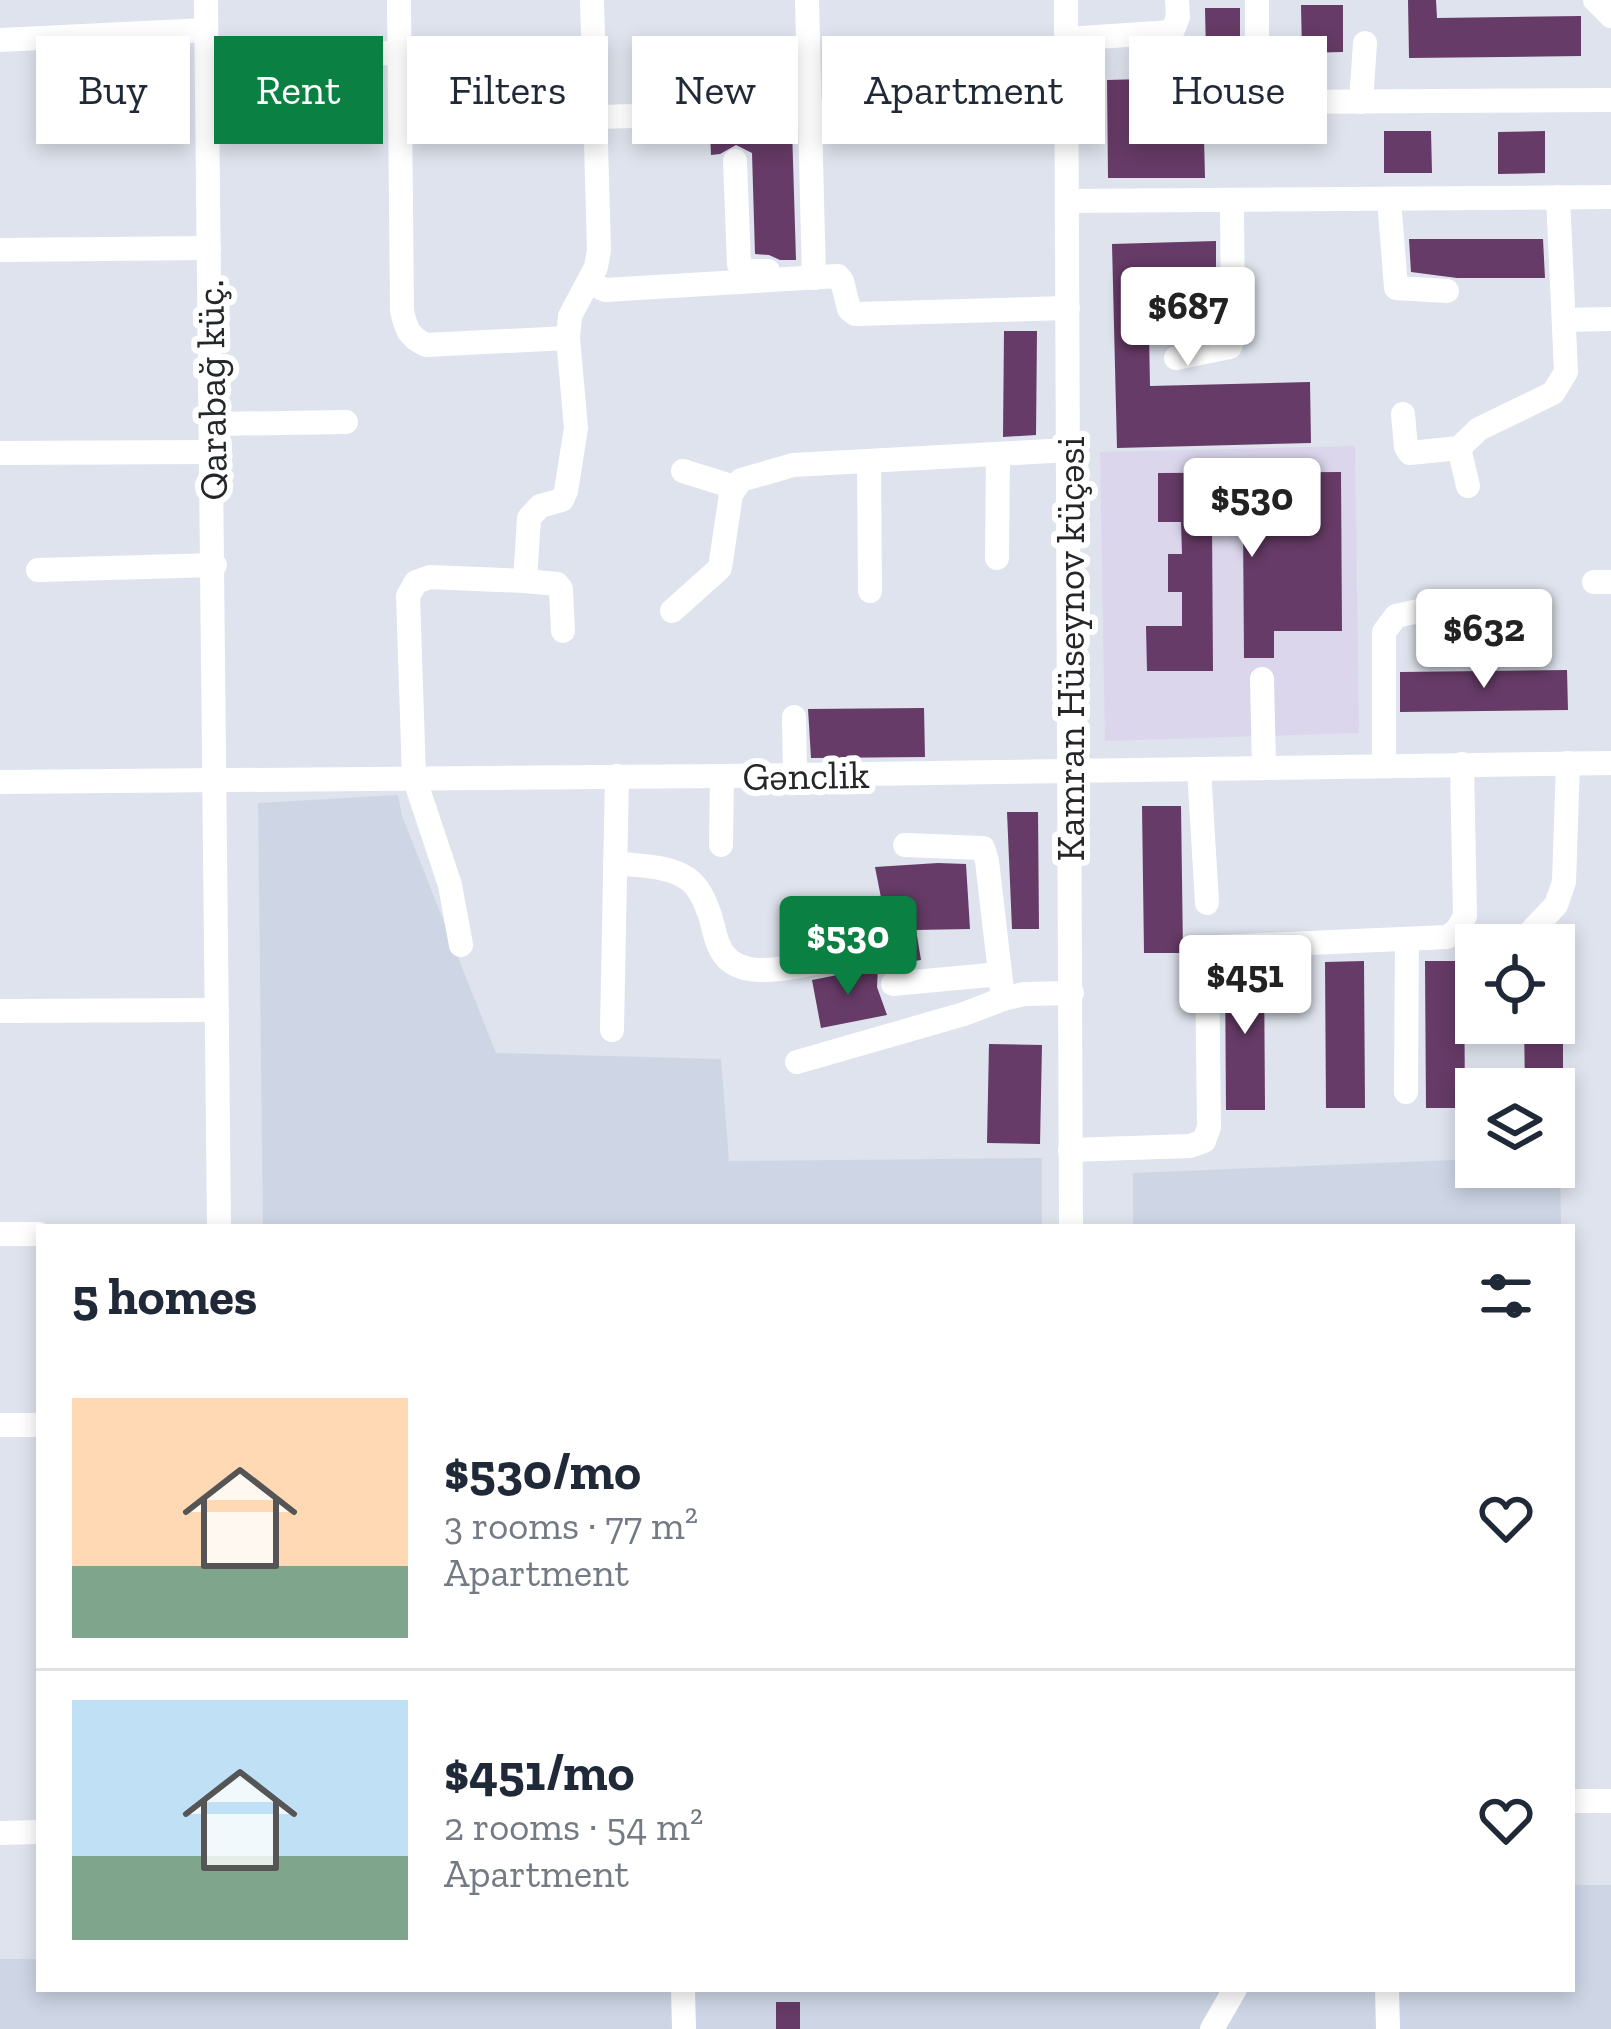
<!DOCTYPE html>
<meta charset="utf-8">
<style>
body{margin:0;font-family:"Zilla Slab",serif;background:#f2f2f3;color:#1f2937;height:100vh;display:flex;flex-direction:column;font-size:45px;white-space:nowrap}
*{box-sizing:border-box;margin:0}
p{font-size:39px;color:#747a83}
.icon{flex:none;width:66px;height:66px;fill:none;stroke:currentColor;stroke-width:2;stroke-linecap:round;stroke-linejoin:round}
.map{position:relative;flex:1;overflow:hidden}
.panel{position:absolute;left:36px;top:1224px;width:1539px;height:768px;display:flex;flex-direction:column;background:#fff;border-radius:0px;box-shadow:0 6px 18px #0003}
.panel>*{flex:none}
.top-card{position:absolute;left:36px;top:36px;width:1539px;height:108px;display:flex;gap:24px}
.fabs{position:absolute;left:1455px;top:924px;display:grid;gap:24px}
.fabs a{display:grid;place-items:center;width:120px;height:120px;border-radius:0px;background:#fff;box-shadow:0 6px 18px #0003;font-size:60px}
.price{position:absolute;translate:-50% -102px;padding:0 27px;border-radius:12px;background:#fff;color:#222;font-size:39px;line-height:78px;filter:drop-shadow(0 3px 6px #0008)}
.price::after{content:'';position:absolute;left:50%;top:72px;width:36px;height:27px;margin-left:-18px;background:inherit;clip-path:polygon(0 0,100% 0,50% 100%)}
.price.current{background:#0b8043;color:#fff}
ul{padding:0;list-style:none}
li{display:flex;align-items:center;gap:36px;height:300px;padding:0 36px}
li+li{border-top:3px solid #e0e1e3}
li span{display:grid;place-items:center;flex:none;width:336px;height:240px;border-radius:0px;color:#555}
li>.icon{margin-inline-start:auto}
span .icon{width:144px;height:144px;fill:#fffc;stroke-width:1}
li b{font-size:51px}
h2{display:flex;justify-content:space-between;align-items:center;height:144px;padding:0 36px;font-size:51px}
.tag{padding:0 42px;border-radius:0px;background:#fff;box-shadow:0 6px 18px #0003;font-size:42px;line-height:108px}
.tag.current{background:#0b8043;color:#fff}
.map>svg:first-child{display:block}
</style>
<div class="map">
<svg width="1611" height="2029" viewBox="0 0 1611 2029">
<rect width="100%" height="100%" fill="#dee3ed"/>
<!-- built -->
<g fill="#ced6e6">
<path d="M398 795 402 816 496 1053 721 1059 729 1161 1042 1158V1227H263L258 803Z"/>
<path d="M1554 1155H1560L1561 1227H1133V1173L1476 1159V1167H1554Z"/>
<path d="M1572 1885H1611V2029H0V1959H39V1989H1572Z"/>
</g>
<!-- education -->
<path fill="#dbd6ec" d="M1355 446 1359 733 1105 741 1100 452Z"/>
<!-- building -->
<g fill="#663b67">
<path d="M1408 0H1436L1437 18 1581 16V56L1409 58Z"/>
<path d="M1301 5H1343V52L1302 53Z"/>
<path d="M1205 8H1240V55H1206Z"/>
<path d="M1144 79V138L1204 137 1205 178H1108L1107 80Z"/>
<path d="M792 128 796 260H780L769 255 755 254 752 153 736 145 720 154 711 155 710 131Z"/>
<path d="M1384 131H1431L1432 173H1384Z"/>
<path d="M1545 131V173L1498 174V132Z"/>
<path d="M1409 239H1543L1545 278H1457L1411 272Z"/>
<path d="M1216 241V278L1148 280 1150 386 1310 382 1311 443 1117 448 1112 244Z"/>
<path d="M1004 331H1037L1036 435 1003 437Z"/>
<path d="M1341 472 1342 631H1274V658H1244L1243 523H1212L1213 671H1147L1146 626H1182V592H1168V554H1182L1181 522H1158V473Z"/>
<path d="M1567 670 1568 710 1400 712V672Z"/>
<path d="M924 708 925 757 811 758 808 709Z"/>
<path d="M1142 806H1181L1183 953H1144Z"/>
<path d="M1007 812H1038L1039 929H1012Z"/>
<path d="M938 863 966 864 970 929 916 930 921 960 894 964 875 867Z"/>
<path d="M1364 961 1365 1108H1326L1325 962Z"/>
<path d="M1425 961H1464L1465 1108H1426Z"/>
<path d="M1264 963 1265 1110H1226L1225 964Z"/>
<path d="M878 967 877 987 887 1015 821 1028 812 980Z"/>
<path d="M1524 1023H1563V1089H1525Z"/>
<path d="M989 1044 1042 1045 1040 1144 987 1143Z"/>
<rect x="776" y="2002" width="24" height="27"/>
</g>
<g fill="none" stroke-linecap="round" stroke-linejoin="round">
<!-- minor -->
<g stroke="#fff" stroke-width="24">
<path d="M206 0 219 1227"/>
<path d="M399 0 402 311C406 329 409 337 426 345L568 338"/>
<path d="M807 0 814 278"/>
<path d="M1066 0 1071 1227"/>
<path d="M1257 0V86L1262 95 1272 102 1611 100"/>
<path d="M1595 0 1611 16"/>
<path d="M1066 39 1172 32 1178 17 1177 0"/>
<path d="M0 40 206 30"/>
<path d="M208 56 400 53 592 57"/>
<path d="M1361 102 1365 43"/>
<path d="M596 117 1066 105"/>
<path d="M735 161 739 264 747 271H768"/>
<path d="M1389 199 1396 288 1447 291"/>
<path d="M1068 201 1611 197"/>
<path d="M0 250 209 248"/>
<path d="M588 282 605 290 838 276 842 281 849 309 855 314 1068 308"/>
<path d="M1564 320 1611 319"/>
<path d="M1176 358 1230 347 1233 338 1232 200"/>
<path d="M1403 414 1406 447 1410 453 1459 448 1479 429 1553 393 1566 372 1558 197"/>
<path d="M213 424 346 422"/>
<path d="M1459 448 1468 486"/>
<path d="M0 453 213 452"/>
<path d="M869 463 870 591"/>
<path d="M683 471 734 487"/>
<path d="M997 558 998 454"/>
<path d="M38 570 215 565"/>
<path d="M525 581 557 584 561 589 563 631"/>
<path d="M1594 582H1611"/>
<path d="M672 611 720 568 731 494 741 480 793 465 1069 450"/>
<path d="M1262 679 1264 767"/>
<path d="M794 717 795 775"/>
<path d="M1384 765V632L1396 616 1423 610"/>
<path d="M1199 769 1207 903"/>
<path d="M0 782 722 776 1611 763"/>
<path d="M721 845 722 776"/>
<path d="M905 845 983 848 987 861 1003 999 1024 994 1072 993"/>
<path d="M615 863C638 866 669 865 688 879 698 886 704 899 708 910 713 922 714 935 719 946 735 984 789 967 821 962"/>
<path d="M461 945 450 885 414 777 408 596 416 582 430 577 525 581 529 518 540 506 562 500 566 491 576 428 568 338 570 316 596 267 599 250 592 0"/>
<path d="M1518 945 1556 905 1564 882 1568 763"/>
<path d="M893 984 1000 974"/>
<path d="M0 1011 217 1010"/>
<path d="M612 1030 617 776"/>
<path d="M797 1062 964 1014 1003 999"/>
<path d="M1406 1092 1407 940"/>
<path d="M1070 1150 1190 1146 1204 1141 1209 1127 1207 961 1216 947 1447 937 1457 930 1465 916 1462 764"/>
<path d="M0 1234H39"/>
<path d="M0 1425H39"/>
<path d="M1572 1801H1611"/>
<path d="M0 1833 39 1832"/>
<path d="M683 1989 684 2029"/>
<path d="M1387 1989 1388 2029"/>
<path d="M1212 2029 1235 1989"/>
</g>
</g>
<g text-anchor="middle" stroke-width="12" stroke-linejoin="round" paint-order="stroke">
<!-- street labels -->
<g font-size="39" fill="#242629" stroke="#fff">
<text transform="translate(211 390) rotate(-91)" y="14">Qarabağ küç.</text>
<text transform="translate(1070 649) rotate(-90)" y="14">Kamran Hüseynov küçəsi</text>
<text transform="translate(806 775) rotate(-1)" y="14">Gənclik</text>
</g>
</g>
</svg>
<div class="fabs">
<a><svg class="icon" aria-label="locate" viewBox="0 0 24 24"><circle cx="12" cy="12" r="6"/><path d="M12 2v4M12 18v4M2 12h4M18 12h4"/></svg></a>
<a><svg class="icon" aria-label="layers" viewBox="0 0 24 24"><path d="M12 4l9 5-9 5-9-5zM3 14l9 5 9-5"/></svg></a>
</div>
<b class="price" style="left:1188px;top:369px">$687</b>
<b class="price" style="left:1252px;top:560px">$530</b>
<b class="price" style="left:1484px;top:691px">$632</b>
<b class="price current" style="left:848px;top:998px">$530</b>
<b class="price" style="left:1245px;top:1037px">$451</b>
<div class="top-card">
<a class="tag">Buy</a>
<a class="tag current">Rent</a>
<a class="tag">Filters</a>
<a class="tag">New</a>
<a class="tag">Apartment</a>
<a class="tag">House</a>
</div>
<section class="panel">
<h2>5 homes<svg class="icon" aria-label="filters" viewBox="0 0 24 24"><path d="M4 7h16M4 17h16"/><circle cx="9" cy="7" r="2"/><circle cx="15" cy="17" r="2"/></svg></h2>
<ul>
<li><span style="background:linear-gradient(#ffd9b3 70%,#7fa58c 0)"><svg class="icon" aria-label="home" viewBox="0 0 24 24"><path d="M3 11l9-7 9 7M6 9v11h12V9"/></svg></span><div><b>$530/mo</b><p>3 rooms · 77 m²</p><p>Apartment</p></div><svg class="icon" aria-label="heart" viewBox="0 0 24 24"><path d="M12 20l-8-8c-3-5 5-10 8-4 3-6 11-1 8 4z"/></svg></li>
<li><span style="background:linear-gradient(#bfe0f5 65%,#7fa58c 0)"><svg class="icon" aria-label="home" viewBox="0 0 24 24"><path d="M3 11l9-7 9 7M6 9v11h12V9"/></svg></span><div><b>$451/mo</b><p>2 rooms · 54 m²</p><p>Apartment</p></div><svg class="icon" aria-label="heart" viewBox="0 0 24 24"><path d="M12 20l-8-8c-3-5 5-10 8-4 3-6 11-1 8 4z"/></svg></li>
</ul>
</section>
</div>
